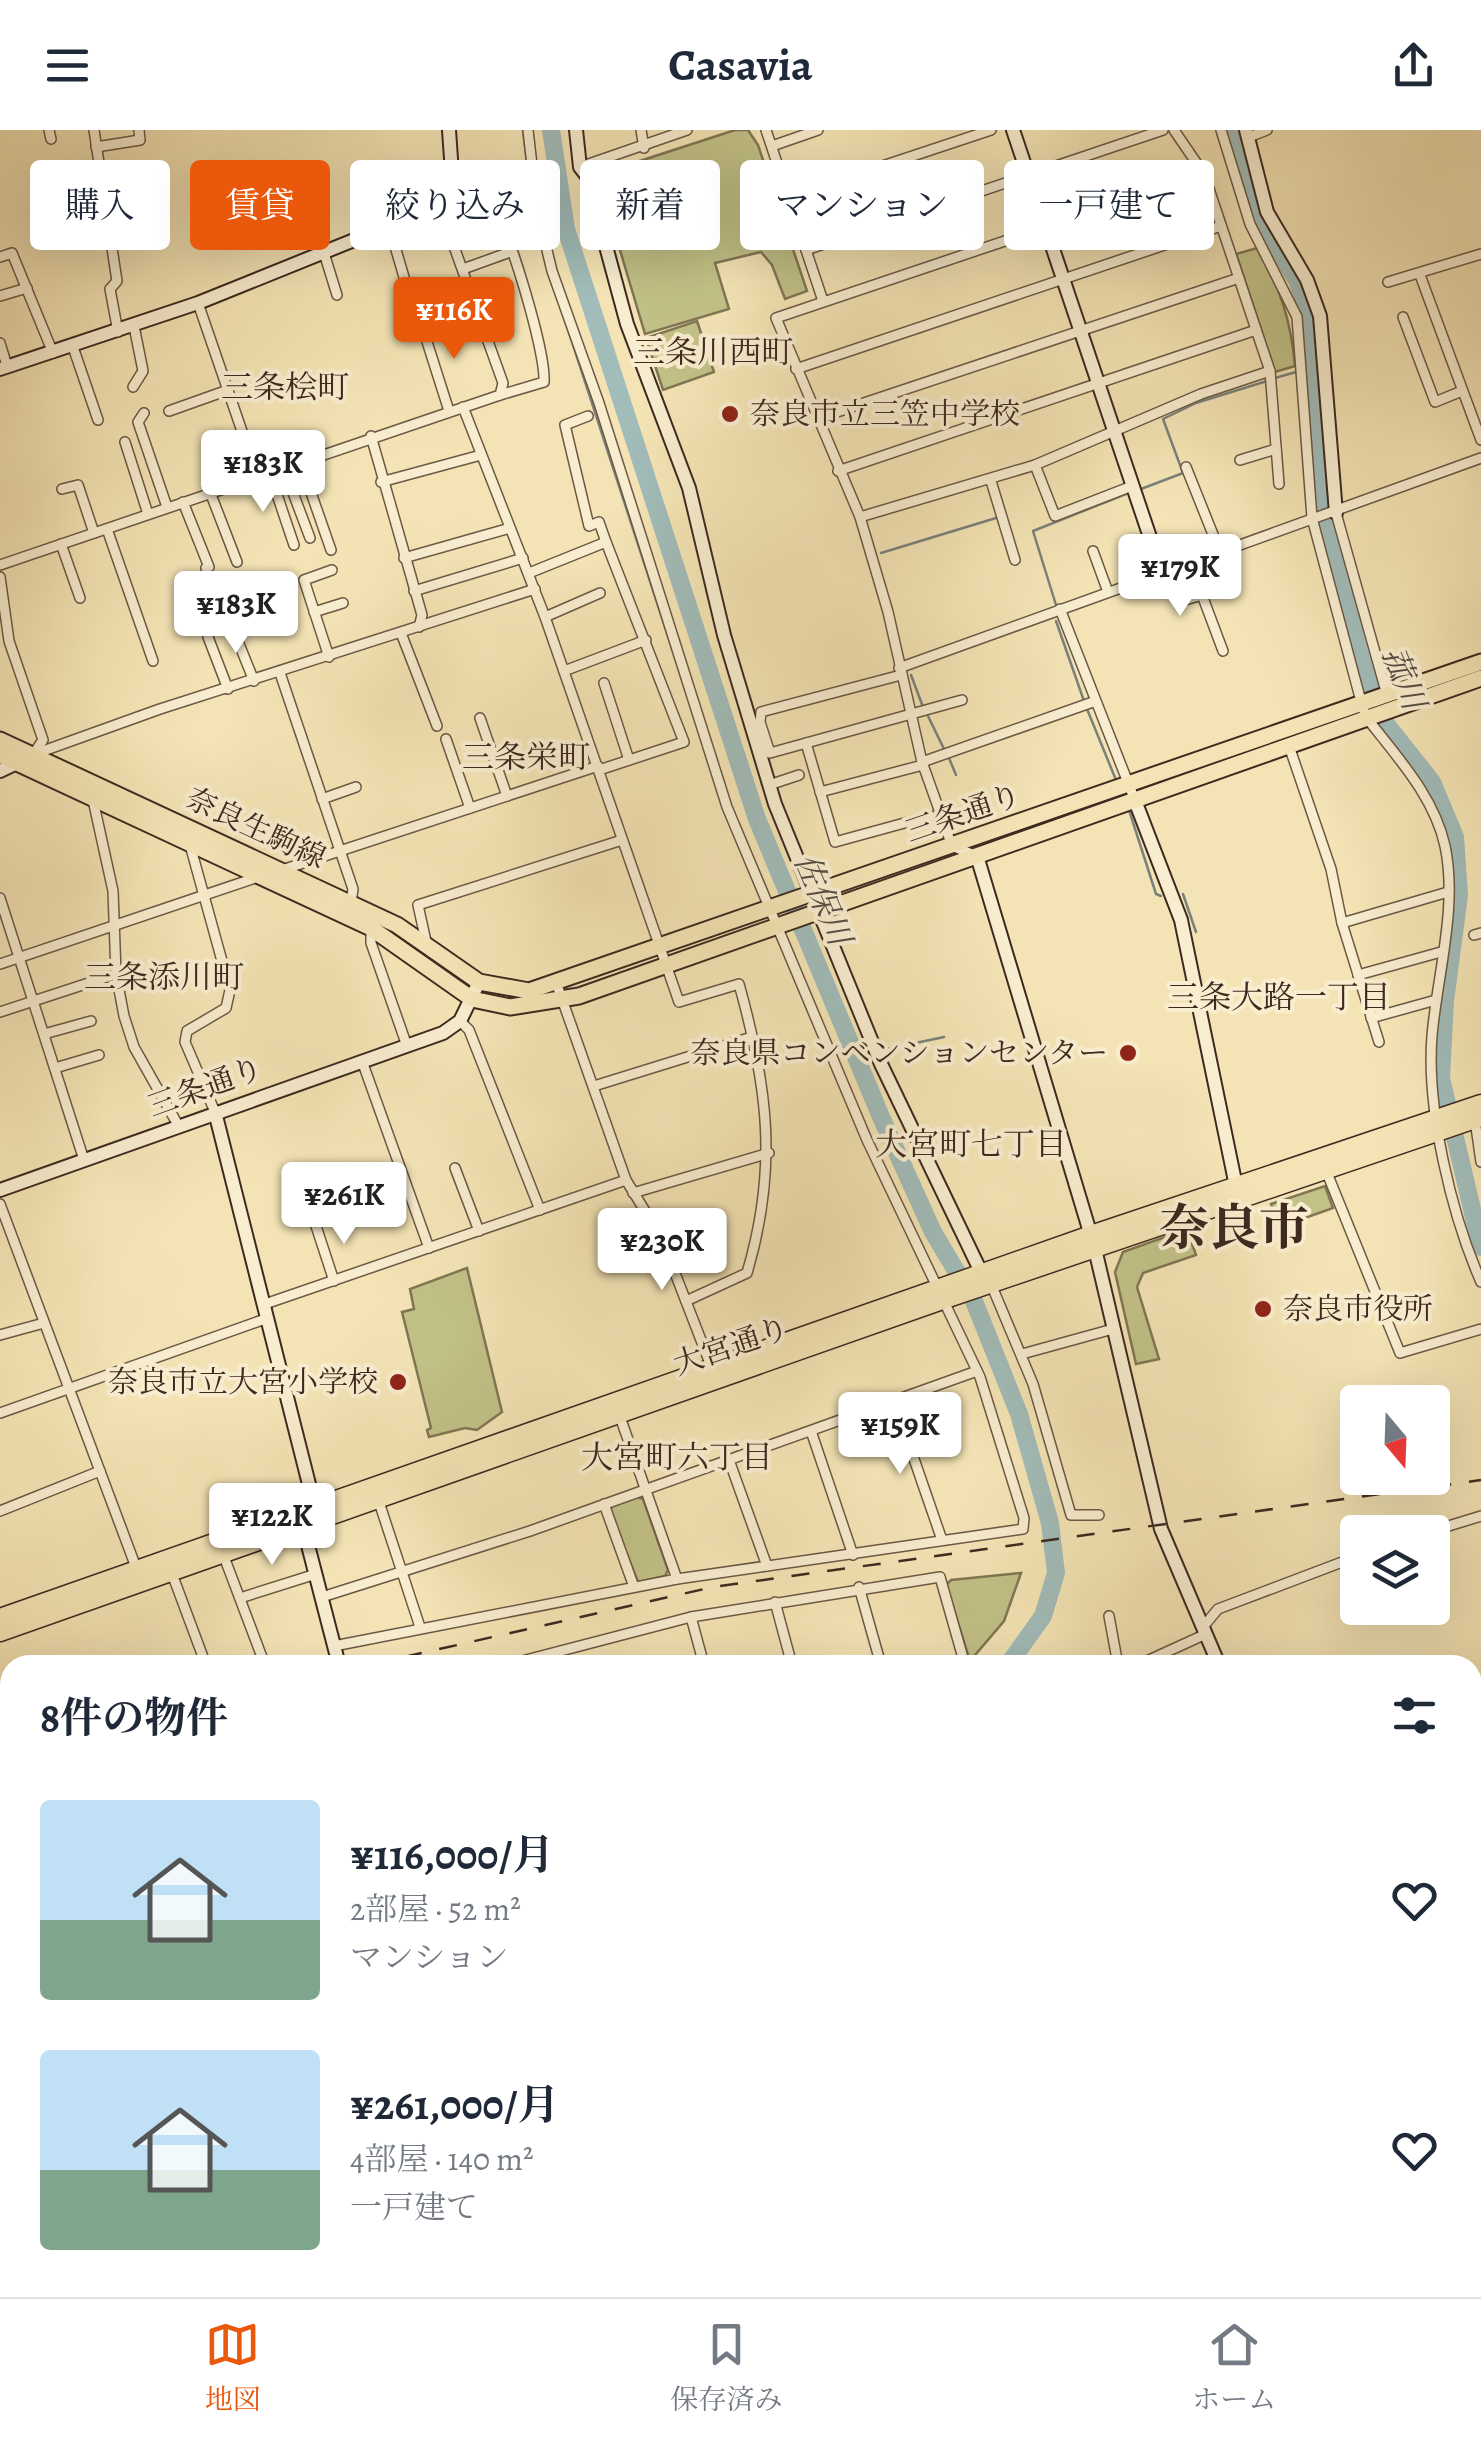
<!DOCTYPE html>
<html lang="ja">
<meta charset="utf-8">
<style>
body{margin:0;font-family:Alegreya,"Noto Serif JP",serif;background:#f2f2f3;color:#1f2937;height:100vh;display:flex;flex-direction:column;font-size:38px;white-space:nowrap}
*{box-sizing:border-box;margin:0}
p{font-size:32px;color:#747a83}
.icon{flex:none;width:55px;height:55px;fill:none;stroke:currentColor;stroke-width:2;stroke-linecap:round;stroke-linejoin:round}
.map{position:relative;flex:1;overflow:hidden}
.details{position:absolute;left:0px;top:1525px;width:1482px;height:642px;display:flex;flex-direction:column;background:#fff;border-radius:30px 30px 0 0;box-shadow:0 10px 40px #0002}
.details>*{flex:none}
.banner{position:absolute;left:30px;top:30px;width:1422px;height:90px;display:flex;gap:20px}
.needle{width:65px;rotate:161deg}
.controls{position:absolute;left:1340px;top:1255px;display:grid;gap:20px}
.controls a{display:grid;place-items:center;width:110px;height:110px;border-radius:10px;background:#fff;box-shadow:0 10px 40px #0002;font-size:50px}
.price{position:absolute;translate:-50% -85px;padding:0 22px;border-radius:10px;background:#fff;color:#222;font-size:32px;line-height:65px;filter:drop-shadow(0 2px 5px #0008)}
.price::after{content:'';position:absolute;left:50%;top:60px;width:30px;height:22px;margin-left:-15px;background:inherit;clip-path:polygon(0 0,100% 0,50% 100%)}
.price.on{background:#ea580c;color:#fff}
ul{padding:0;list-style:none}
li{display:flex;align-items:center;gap:30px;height:250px;padding:0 40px}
li span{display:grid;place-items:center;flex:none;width:280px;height:200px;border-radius:10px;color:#555}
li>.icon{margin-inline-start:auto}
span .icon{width:120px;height:120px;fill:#fffc;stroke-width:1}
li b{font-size:42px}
h2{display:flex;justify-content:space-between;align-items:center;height:120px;padding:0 40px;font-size:42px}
.tag{padding:0 35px;border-radius:10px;background:#fff;box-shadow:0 10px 40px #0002;font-size:35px;line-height:90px}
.tag.on{background:#ea580c;color:#fff}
header{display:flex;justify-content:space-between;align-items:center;height:130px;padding:0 40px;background:#fff;font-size:45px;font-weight:600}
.dock{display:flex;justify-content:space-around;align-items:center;height:140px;border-top:2px solid #e0e1e3;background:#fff;font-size:28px;color:#747a83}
.dock a{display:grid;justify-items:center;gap:5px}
.dock .on{color:#ea580c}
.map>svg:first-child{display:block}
</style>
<header><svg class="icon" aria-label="menu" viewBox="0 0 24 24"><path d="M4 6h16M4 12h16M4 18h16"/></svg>Casavia<svg class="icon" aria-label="share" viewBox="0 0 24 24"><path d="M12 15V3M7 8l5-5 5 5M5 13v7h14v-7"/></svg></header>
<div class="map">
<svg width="1481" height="2167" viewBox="0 0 1481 2167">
<rect width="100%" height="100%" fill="#f4e4b5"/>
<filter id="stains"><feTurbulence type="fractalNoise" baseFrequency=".002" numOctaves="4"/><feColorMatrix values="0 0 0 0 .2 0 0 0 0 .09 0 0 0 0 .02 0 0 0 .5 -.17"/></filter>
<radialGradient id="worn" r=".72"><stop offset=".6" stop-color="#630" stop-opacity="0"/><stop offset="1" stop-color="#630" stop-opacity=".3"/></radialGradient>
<!-- green -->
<g fill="#c2c288" stroke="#807654" stroke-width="2.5">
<path d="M735 0H748L758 15 807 161 785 169 772 135 761 122 715 133 729 179 645 204 606 73 603 43Z"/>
<path d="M1257 118C1280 156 1291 191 1295 236L1275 242 1236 124Z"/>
<path d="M697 191 714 242 663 260 646 208Z"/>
<path d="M1325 1056 1333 1078 1280 1097 1271 1074Z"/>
<path d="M1187 1099 1196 1125 1143 1143 1137 1157 1159 1229 1136 1234 1115 1142 1123 1122Z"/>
<path d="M467 1138 502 1282 477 1300 465 1298 429 1307 427 1300 431 1298 402 1182 414 1179 410 1159Z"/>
<path d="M637 1367 643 1369 668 1440 665 1446 638 1452 610 1382 612 1376Z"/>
<path d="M1021 1443 1004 1491 970 1531 946 1455 951 1450Z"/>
<path d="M100 2158H220L223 2167H104Z"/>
</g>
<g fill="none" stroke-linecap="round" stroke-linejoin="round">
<!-- stream -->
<g stroke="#79817c" stroke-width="2.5">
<path d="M523 0 532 71"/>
<path d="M535 89 541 115"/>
<path d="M560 175 694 586"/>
<path d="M1275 248 1296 242"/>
<path d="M1141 359 1183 343 1163 289 1196 273 1267 251"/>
<path d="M881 423 996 388"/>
<path d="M1056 475 1033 401 1126 364"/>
<path d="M1056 491 1084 571"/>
<path d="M911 545 923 577"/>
<path d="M1087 579 1116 650"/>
<path d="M927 584 945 621"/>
<path d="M949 628 956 645"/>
<path d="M1129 680 1156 764 1161 766"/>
<path d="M1183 764 1196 802"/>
<path d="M887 919 944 907"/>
<path d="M857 928 872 923"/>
<path d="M29 2167 51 2158"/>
</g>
<!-- river -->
<g stroke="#a1bcb9" stroke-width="18">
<path d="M551 0 566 99 757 689 881 987 933 1102 974 1171 1019 1284 1050 1393 1056 1443 1043 1486 1008 1535"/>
<path d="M1235 0 1263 97 1297 150 1311 189 1314 230 1311 252 1321 380 1362 531 1379 585 1432 652 1455 707 1459 765 1445 871 1441 948 1481 1117"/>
<path d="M1472 1641 1481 1639"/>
<path d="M0 2134 10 2129"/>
<path d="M654 2167 655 2158"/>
</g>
<defs>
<g id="street">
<path d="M49 0 51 9"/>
<path d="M94 0 117 151 110 159 118 202"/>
<path d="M641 0 644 18"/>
<path d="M766 0 823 171"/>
<path d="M1174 0 1204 44 1270 241 1279 354"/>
<path d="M1221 0 1250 94 1297 187 1312 388 1362 575 1366 587C1397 627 1434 666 1445 716 1458 777 1437 846 1432 906 1426 979 1452 1086 1481 1152"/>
<path d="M1249 7 1267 0"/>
<path d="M772 16 818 0"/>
<path d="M96 17 140 10 139 0"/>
<path d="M580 37 687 0"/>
<path d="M70 39 98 36"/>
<path d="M452 43C465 50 482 57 491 70 508 96 546 222 544 252L500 265"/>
<path d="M101 57 155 49"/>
<path d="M789 67 991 0"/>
<path d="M82 79 104 75"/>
<path d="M390 99 408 161"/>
<path d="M806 120 1163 0"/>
<path d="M324 123 337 165"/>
<path d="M0 127 12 123 53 223"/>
<path d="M463 139 510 122"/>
<path d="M1420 145 1481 310"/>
<path d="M1388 152 1481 124"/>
<path d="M0 166 27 158"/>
<path d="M198 173 257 345"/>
<path d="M1403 187 1435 272 1462 261"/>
<path d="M422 196 449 281"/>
<path d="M0 213 7 236"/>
<path d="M73 217 98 290"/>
<path d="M796 239 1221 96"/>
<path d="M133 257 143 241 134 196"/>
<path d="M463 277 545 487 679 872 739 854C768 958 778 1038 747 1143L686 1171"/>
<path d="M169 281 228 260"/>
<path d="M144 283 138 292 167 377"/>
<path d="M588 286 565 295 589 396 599 392 606 412"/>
<path d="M819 288 1239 148"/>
<path d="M371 306 422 485 419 497"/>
<path d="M125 312 148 384"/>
<path d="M1240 330 1276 319"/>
<path d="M300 331 331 420"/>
<path d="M1035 335 1055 386 1132 356"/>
<path d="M283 336 310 408"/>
<path d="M1186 337 1220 422"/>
<path d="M269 341 294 415"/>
<path d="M838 341 1256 200"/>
<path d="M991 351 1015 430"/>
<path d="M381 352 481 325"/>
<path d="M62 359 78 355 94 403"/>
<path d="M210 362 237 432"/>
<path d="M183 372 209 437 206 438 210 454"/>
<path d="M1336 383 1387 565"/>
<path d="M860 387 1035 335 1201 264 1270 241"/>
<path d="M107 399 153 531"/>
<path d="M61 414 80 468"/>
<path d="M1093 421 1108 462"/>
<path d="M404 428 510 398"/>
<path d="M0 435 500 265 503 253 438 72"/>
<path d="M1173 439 1185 470 1202 465 1223 521"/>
<path d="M529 443 606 412 684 612 599 640"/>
<path d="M0 447 9 511 43 610 34 623"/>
<path d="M414 461 523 428"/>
<path d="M219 464 254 551"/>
<path d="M1060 479 1134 668"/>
<path d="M314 482 343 473"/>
<path d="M545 487 600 463"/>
<path d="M401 503 437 596"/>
<path d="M208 507 228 559"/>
<path d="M329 527 304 450 332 440"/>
<path d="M899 538 1481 328"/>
<path d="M564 541 646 510"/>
<path d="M280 543 353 759 351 772"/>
<path d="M901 545 761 582 760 592 770 623 962 570"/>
<path d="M604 553 629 630"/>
<path d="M480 588 507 666"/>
<path d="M446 609 470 678"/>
<path d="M806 613 835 712 930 686"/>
<path d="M1289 616 1331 739 1342 793 1379 912"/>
<path d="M32 625 160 579 535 459"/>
<path d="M922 632 1093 572"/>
<path d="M769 655 799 645"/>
<path d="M820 662 923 635"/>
<path d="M322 669 356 657"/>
<path d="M93 670 113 761 116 844 124 886 134 917 178 995"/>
<path d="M190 715 230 860 226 878 187 901 185 912 215 982"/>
<path d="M974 725 952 716 922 632 888 482 860 387 776 188 1204 44"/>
<path d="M282 740 598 636"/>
<path d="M0 768 84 1030"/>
<path d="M1342 793 1448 762"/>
<path d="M371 798V813L407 916"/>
<path d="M1474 805 1481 803"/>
<path d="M427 816 418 775 622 710"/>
<path d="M0 834 258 747"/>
<path d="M1358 845 1441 822"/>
<path d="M557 855 626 1050 661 1107 713 1241"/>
<path d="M0 882 116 844"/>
<path d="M1371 888 1436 870"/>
<path d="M460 891 469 900 540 1080"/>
<path d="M44 904 91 891"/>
<path d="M362 931 429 1118"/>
<path d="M55 938 99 925"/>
<path d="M594 956 752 907"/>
<path d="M1475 990 1481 1032"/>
<path d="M455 1038 479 1101"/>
<path d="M1325 1038 1400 1223 1481 1199"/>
<path d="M633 1063 769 1023"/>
<path d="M0 1074 137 1440"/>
<path d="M316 1096 334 1151"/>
<path d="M991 1154 1033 1254 1071 1385H1099"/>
<path d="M265 1174 626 1050"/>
<path d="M0 1205 44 1193"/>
<path d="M1022 1224 1113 1199"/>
<path d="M894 1271 942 1410"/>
<path d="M0 1283 268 1188"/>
<path d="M619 1284 677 1449"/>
<path d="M811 1301 853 1425"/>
<path d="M729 1330 767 1436"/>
<path d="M378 1369 420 1497"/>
<path d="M604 1374 634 1457"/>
<path d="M0 1381 100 1341"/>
<path d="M1429 1402 1481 1386"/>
<path d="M223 1424 265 1535"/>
<path d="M171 1441 206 1535"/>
<path d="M859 1457 881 1535"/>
<path d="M322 1467 530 1401 977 1241"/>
<path d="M240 1468 316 1444"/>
<path d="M775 1472 792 1535"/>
<path d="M1109 1486 1118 1535"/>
<path d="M691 1487 704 1535"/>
<path d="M1203 1497 1218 1479 1358 1426"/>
<path d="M334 1516 677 1449 1023 1399 1024 1388 980 1247 867 1010 727 677 599 273 552 141 537 79 528 0"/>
<path d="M507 1535 691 1487 940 1447 965 1535"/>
<path d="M1138 1535 1206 1504"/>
<path d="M1472 1655 1481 1652"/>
<path d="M1472 1692 1481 1713"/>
<path d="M0 1787 10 1783"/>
<path d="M0 1927 10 1923"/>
<path d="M1472 2015 1477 2025"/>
<path d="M0 2114 10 2109"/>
<path d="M305 2158 308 2167"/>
<path d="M358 2158 360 2167"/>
<path d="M555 2158 558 2167"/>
<path d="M958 2158 961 2167"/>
<path d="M1059 2158 1063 2167"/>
<path d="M1148 2158 1152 2167"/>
<path d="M1303 2158 1307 2167"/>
<path d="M1358 2158 1363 2167"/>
<path d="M0 2159 10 2154"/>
<path d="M663 2167 665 2158"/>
<path d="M1111 2167 1139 2158"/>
</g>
<g id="secondary">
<path d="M576 0 580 37 587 46 627 194 689 358 724 505 775 674 881 934 982 1144"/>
<path d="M1013 0 1162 443"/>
<path d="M1246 0 1267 82 1307 150 1320 186 1336 383"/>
<path d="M0 239 198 173 431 79 452 43 449 0"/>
<path d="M0 641 21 631"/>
<path d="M1134 668 1181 790 1236 1056"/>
<path d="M977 726 1095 1119 1161 1399 1219 1535"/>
<path d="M215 982 313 1370 303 1396 339 1535"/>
<path d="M0 1060 443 903 460 891 479 852"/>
<path d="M1445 2158 1447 2167"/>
</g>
<g id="primary">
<path d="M0 610 397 795 479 852 529 861 1481 532"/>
<path d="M0 625 371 798 472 869 510 877 579 866 1481 548"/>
</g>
<g id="highway">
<path d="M0 1488 1091 1105 1481 974"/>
<path d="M0 1502 945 1169 1481 987"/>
<path d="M1472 1563 1481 1559"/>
<path d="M1472 1579 1481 1576"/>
<path d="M1472 1598 1481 1595"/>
<path d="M618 2167 619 2158"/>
<path d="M637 2167 638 2158"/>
</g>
</defs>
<!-- street casing -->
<use href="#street" stroke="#6c5845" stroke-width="12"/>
<!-- secondary casing -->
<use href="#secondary" stroke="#3e2920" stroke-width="16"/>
<!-- primary casing -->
<use href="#primary" stroke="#3e2920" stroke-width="19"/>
<!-- highway casing -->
<use href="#highway" stroke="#3e2920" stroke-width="21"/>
<!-- street -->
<use href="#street" stroke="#f8edcf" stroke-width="9"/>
<!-- secondary -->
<use href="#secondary" stroke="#f8edcf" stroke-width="12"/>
<!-- primary -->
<use href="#primary" stroke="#f4e4b5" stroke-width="15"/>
<!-- highway -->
<use href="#highway" stroke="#f4e4b5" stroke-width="18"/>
<!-- rail -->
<g stroke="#3e2920" stroke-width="2.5" stroke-dasharray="18 18" stroke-linecap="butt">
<path d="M369 1535 713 1457 1481 1350"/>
<path d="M0 1620 10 1618"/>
</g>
</g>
<!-- markers -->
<g fill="#8f2418" stroke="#f8edcf" stroke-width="4">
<circle cx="730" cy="284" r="10"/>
<circle cx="1128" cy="923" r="10"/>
<circle cx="1263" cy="1179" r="10"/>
<circle cx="398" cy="1252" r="10"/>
</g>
<g text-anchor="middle" stroke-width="8" stroke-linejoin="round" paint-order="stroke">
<!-- poi labels -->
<g font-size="30" fill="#3e2920" stroke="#f8edcf" text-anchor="start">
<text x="750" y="294">奈良市立三笠中学校</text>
<text x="1108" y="933" text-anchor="end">奈良県コンベンションセンター</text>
<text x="1283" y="1189">奈良市役所</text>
<text x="378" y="1262" text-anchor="end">奈良市立大宮小学校</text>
</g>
<!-- street labels -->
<g font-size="30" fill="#3e2920" stroke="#f8edcf">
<text transform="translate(963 683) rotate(-19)" y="10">三条通り</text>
<text transform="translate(256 698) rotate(25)" y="10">奈良生駒線</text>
<text transform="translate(205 957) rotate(-20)" y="10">三条通り</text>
<text transform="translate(731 1216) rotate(-19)" y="10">大宮通り</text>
</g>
<!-- neighbourhood labels -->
<g font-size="32" fill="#3e2920" stroke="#f8edcf">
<text x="713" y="233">三条川西町</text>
<text x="285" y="268">三条桧町</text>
<text x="526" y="638">三条栄町</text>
<text x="164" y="858">三条添川町</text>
<text x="1279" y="878">三条大路一丁目</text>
<text x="971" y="1025">大宮町七丁目</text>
<text x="677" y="1338">大宮町六丁目</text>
</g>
<!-- water labels -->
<g font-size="32" font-style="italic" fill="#574e46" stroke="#f8edcf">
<text transform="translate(1404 548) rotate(68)" y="11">菰川</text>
<text transform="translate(823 769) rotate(67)" y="11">佐保川</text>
</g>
<!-- town labels -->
<g font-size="50" font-weight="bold" fill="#3e2920" stroke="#f8edcf">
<text x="1234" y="1115">奈良市</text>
</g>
</g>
<rect width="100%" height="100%" filter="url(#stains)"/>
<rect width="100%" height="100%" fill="url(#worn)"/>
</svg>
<div class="controls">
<a><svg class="needle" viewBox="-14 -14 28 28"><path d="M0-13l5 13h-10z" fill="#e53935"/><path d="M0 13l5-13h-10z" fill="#747a83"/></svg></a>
<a><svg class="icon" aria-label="layers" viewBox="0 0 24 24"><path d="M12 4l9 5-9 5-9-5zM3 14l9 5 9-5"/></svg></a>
</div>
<b class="price on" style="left:454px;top:232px">¥116K</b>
<b class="price" style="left:263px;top:385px">¥183K</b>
<b class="price" style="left:1180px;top:489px">¥179K</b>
<b class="price" style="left:236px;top:526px">¥183K</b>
<b class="price" style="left:344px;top:1117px">¥261K</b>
<b class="price" style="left:662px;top:1163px">¥230K</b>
<b class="price" style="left:900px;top:1347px">¥159K</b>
<b class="price" style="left:272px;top:1438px">¥122K</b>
<div class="banner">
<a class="tag">購入</a>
<a class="tag on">賃貸</a>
<a class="tag">絞り込み</a>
<a class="tag">新着</a>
<a class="tag">マンション</a>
<a class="tag">一戸建て</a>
</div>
<section class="details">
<h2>8件の物件<svg class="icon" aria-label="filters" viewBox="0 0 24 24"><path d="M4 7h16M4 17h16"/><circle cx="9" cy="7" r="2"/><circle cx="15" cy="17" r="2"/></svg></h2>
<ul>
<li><span style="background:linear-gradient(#bfe0f5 60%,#7fa58c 0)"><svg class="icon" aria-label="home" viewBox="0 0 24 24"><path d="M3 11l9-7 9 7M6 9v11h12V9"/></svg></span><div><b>¥116,000/月</b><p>2部屋 · 52 m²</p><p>マンション</p></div><svg class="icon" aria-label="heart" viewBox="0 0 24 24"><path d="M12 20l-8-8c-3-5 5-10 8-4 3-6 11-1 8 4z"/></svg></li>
<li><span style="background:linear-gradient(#bfe0f5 60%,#7fa58c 0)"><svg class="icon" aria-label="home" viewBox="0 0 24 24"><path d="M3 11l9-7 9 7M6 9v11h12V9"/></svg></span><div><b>¥261,000/月</b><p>4部屋 · 140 m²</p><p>一戸建て</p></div><svg class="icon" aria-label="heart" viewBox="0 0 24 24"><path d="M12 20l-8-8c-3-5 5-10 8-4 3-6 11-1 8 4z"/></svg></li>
</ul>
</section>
</div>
<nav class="dock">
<a class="on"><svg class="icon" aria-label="map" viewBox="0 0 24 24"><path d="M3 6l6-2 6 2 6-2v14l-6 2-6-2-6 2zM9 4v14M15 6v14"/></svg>地図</a>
<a><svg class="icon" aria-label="saved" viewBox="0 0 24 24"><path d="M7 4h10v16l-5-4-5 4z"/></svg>保存済み</a>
<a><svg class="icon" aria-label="home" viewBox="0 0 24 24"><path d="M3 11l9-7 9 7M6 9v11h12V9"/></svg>ホーム</a>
</nav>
